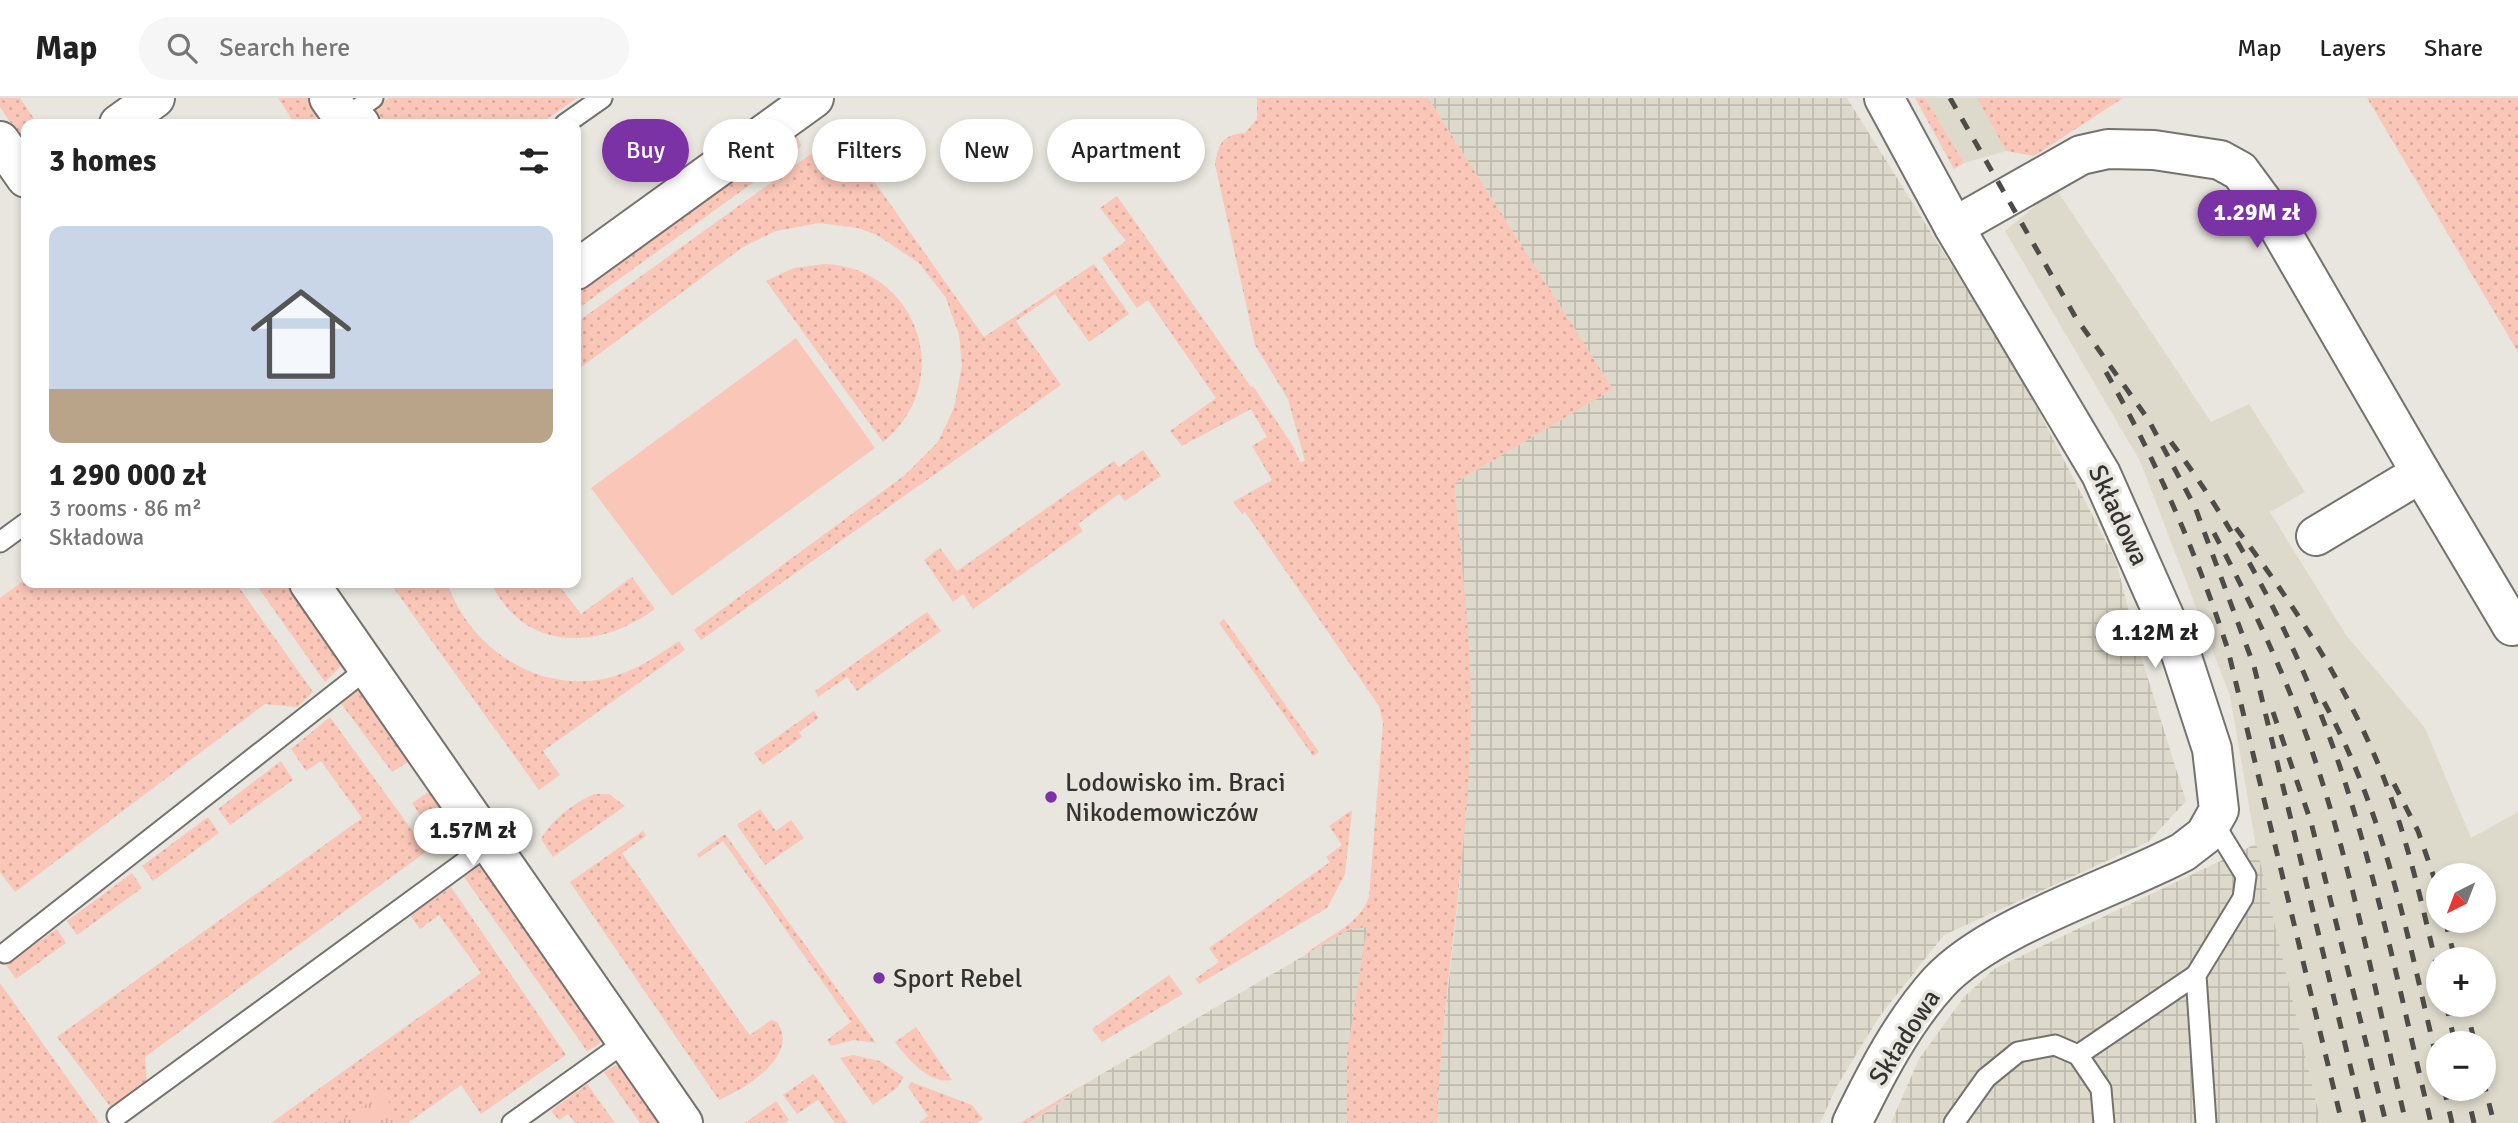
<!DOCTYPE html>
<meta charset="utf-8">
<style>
body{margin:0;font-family:Signika,sans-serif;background:#f6f6f6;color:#222;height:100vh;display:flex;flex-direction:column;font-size:26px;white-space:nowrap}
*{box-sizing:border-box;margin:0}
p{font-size:23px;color:#767676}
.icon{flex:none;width:38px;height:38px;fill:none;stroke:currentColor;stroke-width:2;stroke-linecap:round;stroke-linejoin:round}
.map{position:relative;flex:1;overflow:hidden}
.panel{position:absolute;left:21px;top:21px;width:560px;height:469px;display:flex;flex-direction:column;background:#fff;border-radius:14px;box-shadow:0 4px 10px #0003}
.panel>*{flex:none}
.banner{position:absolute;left:602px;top:21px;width:665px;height:63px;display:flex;gap:14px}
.needle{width:46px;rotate:222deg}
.tools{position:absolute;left:2426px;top:765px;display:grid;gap:14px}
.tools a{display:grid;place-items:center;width:70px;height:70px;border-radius:50%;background:#fff;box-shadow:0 4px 10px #0003;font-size:35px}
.price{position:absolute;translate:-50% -60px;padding:0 16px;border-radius:24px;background:#fff;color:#222;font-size:23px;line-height:46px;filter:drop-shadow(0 2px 4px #0008)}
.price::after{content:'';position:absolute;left:50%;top:42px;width:21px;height:16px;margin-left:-10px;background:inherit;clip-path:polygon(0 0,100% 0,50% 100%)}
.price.on{background:#7b32a5;color:#fff}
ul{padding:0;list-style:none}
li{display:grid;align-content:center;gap:14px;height:371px;padding:0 28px}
li span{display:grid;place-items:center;height:217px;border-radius:14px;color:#555}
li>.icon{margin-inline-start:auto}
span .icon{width:126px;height:126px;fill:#fffc;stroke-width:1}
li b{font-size:30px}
h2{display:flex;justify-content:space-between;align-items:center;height:84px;padding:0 28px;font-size:30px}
.chip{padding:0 24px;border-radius:32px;background:#fff;box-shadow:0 4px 10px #0003;font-size:24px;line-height:63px}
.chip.on{background:#7b32a5;color:#fff}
header{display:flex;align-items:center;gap:42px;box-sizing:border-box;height:98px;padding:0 35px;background:#fff;border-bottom:2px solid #e0e0e0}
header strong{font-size:33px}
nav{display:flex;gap:38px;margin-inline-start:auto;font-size:24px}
.search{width:490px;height:63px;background:#f6f6f6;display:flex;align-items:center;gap:18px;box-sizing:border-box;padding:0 24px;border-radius:38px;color:#767676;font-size:26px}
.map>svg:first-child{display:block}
</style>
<header>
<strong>Map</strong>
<div class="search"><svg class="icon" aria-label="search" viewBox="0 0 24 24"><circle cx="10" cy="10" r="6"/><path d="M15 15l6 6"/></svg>Search here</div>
<nav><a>Map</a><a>Layers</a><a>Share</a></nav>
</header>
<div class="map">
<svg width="2518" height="1025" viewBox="0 0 2518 1025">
<defs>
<pattern id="industrial-grid" width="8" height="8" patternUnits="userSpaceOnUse" patternTransform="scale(1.75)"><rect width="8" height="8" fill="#dedacb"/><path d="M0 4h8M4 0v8" fill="none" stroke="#bfbcaf"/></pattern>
<pattern id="grass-dots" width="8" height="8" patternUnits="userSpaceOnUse" patternTransform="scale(1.75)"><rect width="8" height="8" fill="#fac6b8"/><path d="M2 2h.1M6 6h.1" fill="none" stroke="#d7ab9f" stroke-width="1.8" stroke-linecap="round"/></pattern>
<pattern id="park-tufts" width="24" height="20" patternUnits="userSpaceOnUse" patternTransform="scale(1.75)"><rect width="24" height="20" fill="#fac6b8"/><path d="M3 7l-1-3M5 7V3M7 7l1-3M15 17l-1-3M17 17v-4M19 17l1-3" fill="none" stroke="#d7ab9f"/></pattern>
</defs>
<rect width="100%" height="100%" fill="#e8e6de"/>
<!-- built -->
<g fill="#dedacb" fill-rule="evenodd">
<path d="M1925 0H1977L2006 53 1964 65Z"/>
<path d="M2056 91 2211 324 2249 306 2305 394 2270 414 2346 537 2425 630 2471 740 2518 714V1025H2321L2257 754 2230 598 2140 363 2005 133ZM2438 777H2483V822H2438ZM2438 861H2483V906H2438ZM2438 945H2483V990H2438Z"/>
</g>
<!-- industrial -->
<g fill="url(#industrial-grid)">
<path d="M1428 0H1847L2020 277 2116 463 2136 542 2186 703 2148 744 1944 837 1879 919 1837 988 1820 1025H1437L1438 980 1460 785 1471 607 1455 385 1613 291Z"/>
<path d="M2256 746 2321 1025H1891L1919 961 1964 899 1994 871Z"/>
<path d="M1367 828 1355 1025H1031L1088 984 1305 857 1350 831Z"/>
</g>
<!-- grass -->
<g fill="url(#grass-dots)">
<path d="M0 0H20L37 25 26 26V32L19 37 0 9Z"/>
<path d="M278 0H310L318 14 314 26H295Z"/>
<path d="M389 0H577L540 26H379L370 14Z"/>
<path d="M1257 0H1428L1613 291 1455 385C1460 459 1471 534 1471 607 1471 747 1442 886 1437 1025H1347V955L1367 829 1350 831 1305 857C1328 836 1357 830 1369 799L1383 625 1379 608 1245 414 1242 416 1233 404 1272 382 1252 348 1267 339 1251 311 1182 348 1170 333 1216 300 1148 202 1137 210 1102 160 1126 143 1100 110 1117 98 1251 289 1253 288 1293 348 1300 364 1305 363 1288 301 1255 247 1215 66C1219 45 1222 37 1245 35L1257 21Z"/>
<path d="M1915 0H1925L1964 65 1954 71Z"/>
<path d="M1977 0H2123L2034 58 2006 53Z"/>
<path d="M2367 0H2518V254Z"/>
<path d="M796 35 801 48 797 53 576 212V193Z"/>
<path d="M840 35 984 239 1094 166 1129 216 1089 244 1055 196 1016 223 1061 287 701 542 694 532 905 377 938 344 954 310 962 267 959 237 946 200 919 165 877 137 858 130 819 125 776 133 743 149 576 273V225Z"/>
<path d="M824 166C918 169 957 284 883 344L766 183 794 170Z"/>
<path d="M1143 352 1161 378 1125 403 1119 396 1078 426 1083 433 973 511 963 496 953 504 924 462 940 450 957 473 1114 363 1119 369Z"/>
<path d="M632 479 655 511C599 552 525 555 491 485H557L581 516Z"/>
<path d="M26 481V485H236L313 594 297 609 265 606 15 794 0 774V500Z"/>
<path d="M255 485H287L344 565 325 584Z"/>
<path d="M390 485H447C470 550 537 596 608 580 635 573 656 559 679 543L685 552 543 653 560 677 539 692Z"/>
<path d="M927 514 941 533 857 593 847 579 818 599 815 593Z"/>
<path d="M1224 521 1319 654 1313 658 1219 525Z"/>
<path d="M358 591 364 593 409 658 408 664 392 674 340 604Z"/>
<path d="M814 613 819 620 799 634 802 639 763 667 754 655Z"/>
<path d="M330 619 427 753 145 959 147 987 112 1011 57 939 362 720 321 663 306 673 291 651Z"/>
<path d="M281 663 293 682 230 727 218 711Z"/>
<path d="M430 693 463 737V744L447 756 412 705Z"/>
<path d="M594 696H609L625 708 553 759 541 741C551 722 574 705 594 696Z"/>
<path d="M760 711 776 733 791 722 804 740 765 767 737 727Z"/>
<path d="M1352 712 1345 776 1327 810 1199 886 1195 881 1219 864 1209 850 1330 764 1326 759 1342 747 1329 728Z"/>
<path d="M208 719 219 735 153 783 142 768Z"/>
<path d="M643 733 646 738 622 755 741 925 750 937 771 922 777 924C800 957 747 990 719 1002L570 784Z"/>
<path d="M725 736 876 945 854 942 831 948 827 942 851 924 723 743 699 760 697 756Z"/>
<path d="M483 766 603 940 598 947 587 953 464 779Z"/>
<path d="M132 775 142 790 77 837 67 823Z"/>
<path d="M451 789 566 957 481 1016 461 987 408 1025H271L481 875 439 817 420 831 410 817Z"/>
<path d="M57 831 66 845 16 881 6 867Z"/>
<path d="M1169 877 1183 896 1102 944 1092 931Z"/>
<path d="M0 885 99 1025H0Z"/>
<path d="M916 929 952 982C929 987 907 960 895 944Z"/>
<path d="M853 957 880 963 904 979 897 990 873 1007 840 960Z"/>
<path d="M621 964 660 1025H640L604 974Z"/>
<path d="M813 976 816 979 848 1025H835L818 1002 797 1016 783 997Z"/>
<path d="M911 984 972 1007 983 1021 977 1025H919L928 1018 908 989Z"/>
<path d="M1088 984 1030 1025H1020Z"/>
<path d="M587 986 615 1025H575L568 1016 559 1022 551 1013Z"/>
<path d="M776 1003 789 1022 785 1025H745Z"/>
</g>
<!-- park -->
<path fill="url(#park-tufts)" d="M383 995 402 1025H338Z"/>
<!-- pitch -->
<path fill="#fac6b8" d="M796 240 875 350 672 498 591 390Z"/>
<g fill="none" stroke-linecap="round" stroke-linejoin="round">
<defs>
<g id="service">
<path d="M342 22 373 0"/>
<path d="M565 26 602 0"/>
<path d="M0 444 26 425"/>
<path d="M5 855 368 570"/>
<path d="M2078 957 2196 877"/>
<path d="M117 1018 492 744"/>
<path d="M512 1025 628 942"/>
<path d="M1954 1025 1986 980 2018 954 2055 947 2078 957 2101 991 2104 1025"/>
<path d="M2206 1025 2196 877 2243 800 2246 778 2213 724"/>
</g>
<g id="minor">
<path d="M329 0 344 21 360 26"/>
<path d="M119 26 155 0"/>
<path d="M0 43 26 80"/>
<path d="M1954 129 2081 57 2108 51 2154 52 2220 62 2240 73 2268 111 2421 375 2316 438"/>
<path d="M576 172 814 0"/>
<path d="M2421 375 2512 528"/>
<path d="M309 485 683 1025"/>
<path d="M1852 1025C1876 976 1902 925 1939 884 1991 828 2113 791 2183 754L2205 737 2219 712 2212 651 2181 556 2101 376 1954 129 1884 0"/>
</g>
</defs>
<!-- service casing -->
<use href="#service" stroke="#74726c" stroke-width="23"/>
<!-- minor casing -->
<use href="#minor" stroke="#74726c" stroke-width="42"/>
<!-- service -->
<use href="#service" stroke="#fff" stroke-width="19"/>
<!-- minor -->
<use href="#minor" stroke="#fff" stroke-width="38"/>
<!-- rail -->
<g stroke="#4d4c49" stroke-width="5" stroke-dasharray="12 12" stroke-linecap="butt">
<path d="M1950 0 2076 220 2148 321 2195 409 2254 568 2364 1025"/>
<path d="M2106 274C2156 362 2197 456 2228 552L2342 1025"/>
<path d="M2171 344C2248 446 2312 576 2349 697 2382 804 2405 916 2431 1025"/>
<path d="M2236 430C2292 504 2346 586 2381 673 2407 738 2422 806 2438 874"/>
<path d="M2214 435C2255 512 2292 591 2319 674 2356 788 2378 908 2406 1025"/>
<path d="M2324 604C2387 720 2407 839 2438 966"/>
<path d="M2273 614 2311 724 2386 1025"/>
<path d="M2394 686 2418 733 2438 791"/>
<path d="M2445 822 2455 861"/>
<path d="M2446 906 2455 945"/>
<path d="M2465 906 2475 945"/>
<path d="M2483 982 2494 1025"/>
<path d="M2444 990 2452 1025"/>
<path d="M2466 990 2474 1025"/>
</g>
</g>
<!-- markers -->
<g fill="#7b32a5" stroke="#e8e6de" stroke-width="2.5">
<circle cx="1051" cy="699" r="7"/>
<circle cx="879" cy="880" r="7"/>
</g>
<g text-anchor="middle" stroke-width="7" stroke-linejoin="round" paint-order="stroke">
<!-- street labels -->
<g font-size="26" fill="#343331" stroke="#e8e6de">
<text transform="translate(2119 417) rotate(65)" y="9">Składowa</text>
<text transform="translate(1904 939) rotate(-57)" y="9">Składowa</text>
</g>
<!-- poi labels -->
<g font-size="26" fill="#343331" stroke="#e8e6de" text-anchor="start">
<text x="1065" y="693">Lodowisko im. Braci<tspan x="1065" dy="30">Nikodemowiczów</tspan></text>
<text x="893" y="889">Sport Rebel</text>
</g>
</g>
</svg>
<div class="tools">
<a><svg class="needle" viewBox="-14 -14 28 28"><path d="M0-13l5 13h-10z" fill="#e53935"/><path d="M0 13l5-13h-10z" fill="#767676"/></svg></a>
<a>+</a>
<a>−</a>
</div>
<b class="price on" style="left:2257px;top:152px">1.29M zł</b>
<b class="price" style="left:2155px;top:572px">1.12M zł</b>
<b class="price" style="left:473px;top:770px">1.57M zł</b>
<div class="banner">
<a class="chip on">Buy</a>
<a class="chip">Rent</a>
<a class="chip">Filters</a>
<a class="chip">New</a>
<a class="chip">Apartment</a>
</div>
<section class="panel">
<h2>3 homes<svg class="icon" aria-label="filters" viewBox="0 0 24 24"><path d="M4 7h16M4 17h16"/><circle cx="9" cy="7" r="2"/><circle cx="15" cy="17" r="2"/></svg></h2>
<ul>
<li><span style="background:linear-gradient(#c9d6e8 75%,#b9a48a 0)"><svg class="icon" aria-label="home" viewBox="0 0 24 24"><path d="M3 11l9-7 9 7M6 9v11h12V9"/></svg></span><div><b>1 290 000 zł</b><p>3 rooms · 86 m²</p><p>Składowa</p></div></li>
</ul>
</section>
</div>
